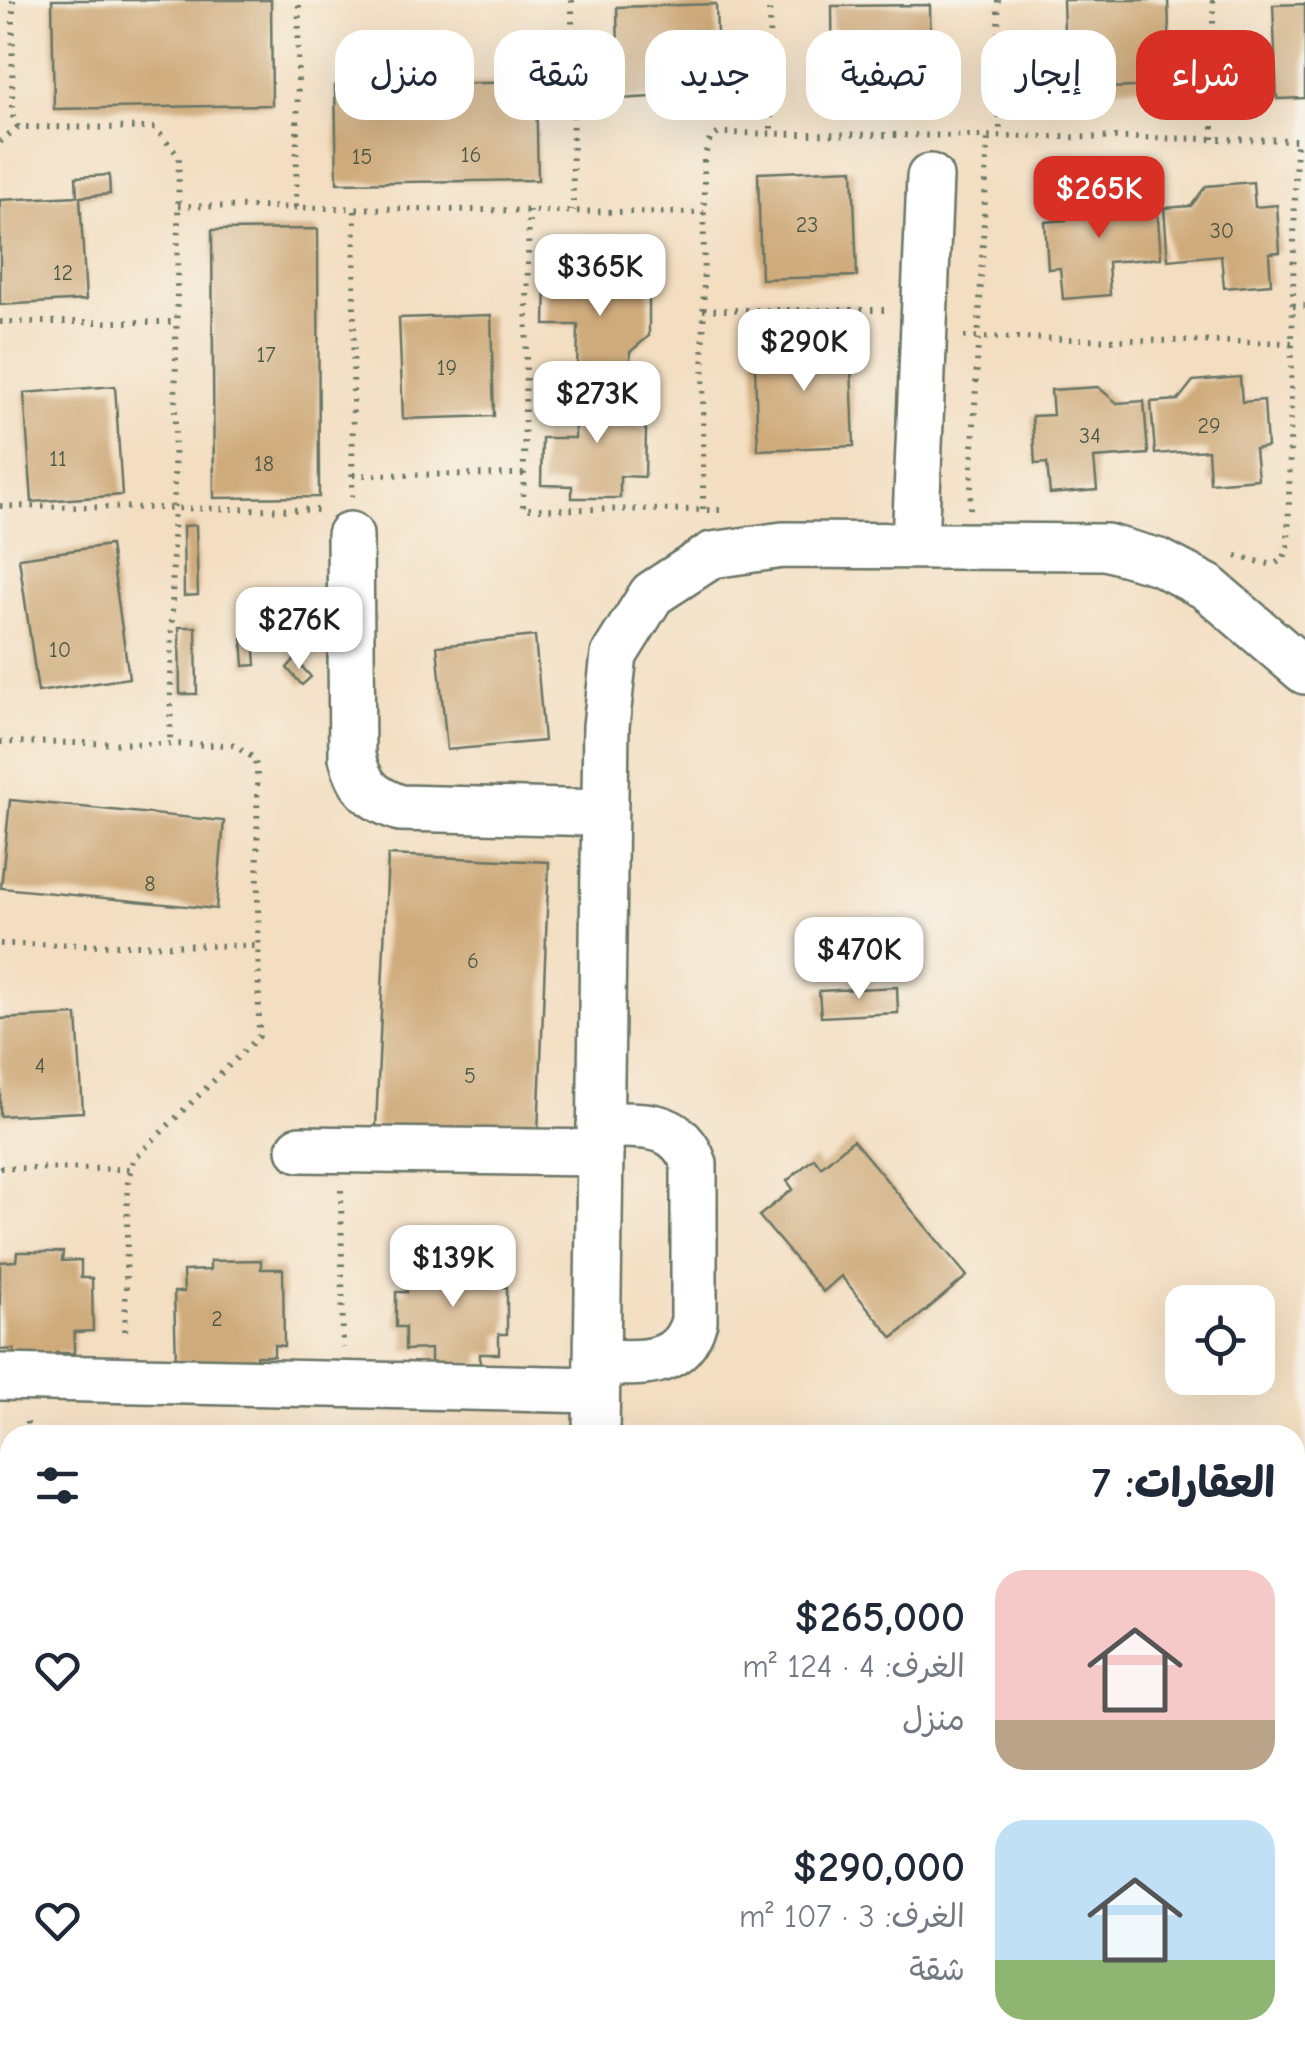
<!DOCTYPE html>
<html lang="ar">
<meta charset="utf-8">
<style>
body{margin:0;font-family:"Comic Neue","Playpen Sans Arabic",sans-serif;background:#f6f6f7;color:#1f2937;direction:rtl;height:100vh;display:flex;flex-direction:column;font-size:38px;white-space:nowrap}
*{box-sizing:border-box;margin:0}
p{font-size:32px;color:#747a83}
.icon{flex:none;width:55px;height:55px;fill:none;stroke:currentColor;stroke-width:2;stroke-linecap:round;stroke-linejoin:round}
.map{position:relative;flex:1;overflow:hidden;direction:ltr}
.details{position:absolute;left:0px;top:1425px;width:1305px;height:642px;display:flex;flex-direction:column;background:#fff;border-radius:30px 30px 0 0;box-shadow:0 10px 40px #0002;direction:rtl}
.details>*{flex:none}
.guide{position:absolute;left:30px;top:30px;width:1245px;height:90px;direction:rtl;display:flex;gap:20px}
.tools{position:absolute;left:1165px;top:1285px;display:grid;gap:20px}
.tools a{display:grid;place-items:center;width:110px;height:110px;border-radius:20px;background:#fff;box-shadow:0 10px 40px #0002;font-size:50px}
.price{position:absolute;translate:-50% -85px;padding:0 22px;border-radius:20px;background:#fff;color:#222;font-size:32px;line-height:65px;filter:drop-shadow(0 2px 5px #0008)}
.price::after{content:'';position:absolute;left:50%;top:60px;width:30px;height:22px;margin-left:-15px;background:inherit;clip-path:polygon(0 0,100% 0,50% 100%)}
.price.on{background:#d93025;color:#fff}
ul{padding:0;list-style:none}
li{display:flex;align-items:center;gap:30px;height:250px;padding:0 30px}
li span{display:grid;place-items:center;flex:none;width:280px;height:200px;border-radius:30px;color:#555}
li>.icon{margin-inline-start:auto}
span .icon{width:120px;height:120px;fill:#fffc;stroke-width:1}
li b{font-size:42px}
h2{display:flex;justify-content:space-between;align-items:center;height:120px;padding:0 30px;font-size:42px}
.tag{padding:0 35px;border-radius:30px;background:#fff;box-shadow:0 10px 40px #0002;font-size:35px;line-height:90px}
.tag.on{background:#d93025;color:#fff}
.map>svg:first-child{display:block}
</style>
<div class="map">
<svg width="1305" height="2066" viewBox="0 0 1305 2066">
<rect width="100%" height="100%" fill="#f7f3e8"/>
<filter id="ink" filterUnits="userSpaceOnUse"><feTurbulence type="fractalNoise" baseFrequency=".01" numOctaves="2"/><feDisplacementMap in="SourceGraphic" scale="20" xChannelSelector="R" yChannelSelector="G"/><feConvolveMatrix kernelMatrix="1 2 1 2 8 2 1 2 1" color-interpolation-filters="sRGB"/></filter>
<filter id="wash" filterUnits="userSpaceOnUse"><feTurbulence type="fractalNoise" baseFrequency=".0048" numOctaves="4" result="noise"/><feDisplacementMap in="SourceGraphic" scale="40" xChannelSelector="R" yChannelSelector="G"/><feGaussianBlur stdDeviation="2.25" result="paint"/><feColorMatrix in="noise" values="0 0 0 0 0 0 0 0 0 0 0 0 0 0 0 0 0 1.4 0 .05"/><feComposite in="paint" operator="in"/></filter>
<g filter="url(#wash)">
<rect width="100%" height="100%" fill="#f3dec1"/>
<g id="blocks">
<!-- building -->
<g fill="#cfab7b">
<path d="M52 0H271L272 105 54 109Z"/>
<path d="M1063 0H1168L1171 86 1066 89Z"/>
<path d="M716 4 719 93 619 99 617 7Z"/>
<path d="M1305 4V98L1277 99 1273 5Z"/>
<path d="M930 5 931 94 833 95 832 6Z"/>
<path d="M536 82 538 180 337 183 335 86Z"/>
<path d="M853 169 857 276 761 279 758 173Z"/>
<path d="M109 175 110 194 80 197 86 300 0 305V200L77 196 76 177Z"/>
<path d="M1253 182 1255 207 1277 205 1280 252 1269 253 1271 284 1224 288 1221 255 1168 260 1164 208 1191 206 1206 186Z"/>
<path d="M1112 191 1130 208 1157 206 1161 258 1108 262 1110 295 1063 299 1060 268 1048 269 1045 222 1066 220 1065 195Z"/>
<path d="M318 229 319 497 214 498 212 230Z"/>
<path d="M577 266 624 267V288L649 289V336L630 352V379H577L578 325H545L546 278H577Z"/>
<path d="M491 315 494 416 403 419 399 318Z"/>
<path d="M850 339 854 446 758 450 754 342Z"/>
<path d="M1240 377 1242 402 1264 400 1267 447 1255 449 1258 479 1210 483 1208 450 1155 454 1151 402 1178 400 1193 381Z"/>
<path d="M575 385 628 386V413L646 430 645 477 620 476V498H572V486L541 485 542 438H575Z"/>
<path d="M115 386 122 495 32 502 24 393Z"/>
<path d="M1098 387 1117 403 1144 401 1148 454 1094 458 1097 490 1050 494 1047 463 1035 464 1032 416 1053 415 1051 390Z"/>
<path d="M196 525 198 595 184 596 183 526Z"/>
<path d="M110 545 129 678 38 692 19 558Z"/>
<path d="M307 615 309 628 290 632 288 618Z"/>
<path d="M179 627H196L197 694H180Z"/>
<path d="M535 636 544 741 447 750 437 646Z"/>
<path d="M254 638 256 665 244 666 242 639Z"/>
<path d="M295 659 311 677 302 685 287 668Z"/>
<path d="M10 800 224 821 216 909 1 888Z"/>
<path d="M388 855 549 862 538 1134 376 1127Z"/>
<path d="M897 987 898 1013 821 1017 819 991Z"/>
<path d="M77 1015 83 1112 0 1116V1019Z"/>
<path d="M853 1140 967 1276 893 1338 841 1276 823 1292 759 1216 793 1189 787 1181 814 1158 821 1167Z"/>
<path d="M17 1252H63L62 1261 81 1260V1278H92L93 1331 74 1332V1353H56L57 1362 14 1363V1349L0 1350V1262L16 1261Z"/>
<path d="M425 1257H481V1268H497V1287H507V1334H499V1354H480V1364H431V1349L405 1350V1327H396V1292H407L406 1267 425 1266Z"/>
<path d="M261 1260V1269H283L284 1346 274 1345V1356H256L257 1373 176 1362 174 1292H184L183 1271 210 1270V1261Z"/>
<rect x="0" y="1984" width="10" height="52"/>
<rect x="424" y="2058" width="50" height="8"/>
</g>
</g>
</g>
<g filter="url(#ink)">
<use href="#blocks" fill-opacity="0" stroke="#697565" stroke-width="2.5"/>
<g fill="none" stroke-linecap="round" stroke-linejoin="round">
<defs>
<g id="minor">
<path d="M350 535 352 757C360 787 371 798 400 808L604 813"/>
<path d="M915 544 930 177"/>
<path d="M300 1149 600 1153"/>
<path d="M597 1362C640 1363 680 1369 694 1321V1164C678 1119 641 1126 600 1125"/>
<path d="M0 1377 596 1390"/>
<path d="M596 1435 606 726 614 655 652 594 712 555 783 545 1106 547 1159 562 1207 587 1305 671"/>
<path d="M624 2058 628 2066"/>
</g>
</defs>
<!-- minor casing -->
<use href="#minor" stroke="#697565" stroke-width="50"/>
<!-- path -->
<g stroke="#697565" stroke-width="6" stroke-dasharray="2.5 8" stroke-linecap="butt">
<path d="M13 0 12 114 18 127"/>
<path d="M572 0 573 211"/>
<path d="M769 0 771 132"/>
<path d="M998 0 1000 136"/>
<path d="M1213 0V139"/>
<path d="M0 142 18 127 155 128 179 156 170 744"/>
<path d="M178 206 704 213"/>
<path d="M296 207 299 0"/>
<path d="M529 210 523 509 723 510"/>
<path d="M1293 306H1305"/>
<path d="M703 310H888"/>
<path d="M0 322H176"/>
<path d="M964 337 1293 343"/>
<path d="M353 475 524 474"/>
<path d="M352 497 355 208"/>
<path d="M0 506 319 510"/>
<path d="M703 509 704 158 710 139 719 133 1305 140"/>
<path d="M970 509 988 136"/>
<path d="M1236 556 1273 565 1284 558 1288 546 1296 140"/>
<path d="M0 742 233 745 254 758 257 770 259 1036 133 1160 128 1180 125 1339"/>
<path d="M0 944 258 946"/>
<path d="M0 1168 129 1169"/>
<path d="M341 1190 343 1348"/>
<path d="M27 1435V1416"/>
<path d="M0 1914 10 1911"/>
<path d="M304 2066 308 2058"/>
</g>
<!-- minor -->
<use href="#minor" stroke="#fff" stroke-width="45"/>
</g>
</g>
<g text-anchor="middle" stroke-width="8" stroke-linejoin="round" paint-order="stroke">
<!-- number labels -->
<g font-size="22" fill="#4b5846">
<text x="471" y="162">16</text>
<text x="362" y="164">15</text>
<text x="807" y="232">23</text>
<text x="1222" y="238">30</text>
<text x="63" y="280">12</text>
<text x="266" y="362">17</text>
<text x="447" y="375">19</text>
<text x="1209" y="433">29</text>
<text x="1090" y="443">34</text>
<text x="58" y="466">11</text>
<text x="264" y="471">18</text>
<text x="60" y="657">10</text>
<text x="150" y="891">8</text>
<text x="473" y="968">6</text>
<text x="40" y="1073">4</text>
<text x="470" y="1083">5</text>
<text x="217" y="1326">2</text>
</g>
</g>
</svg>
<div class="tools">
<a><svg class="icon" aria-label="locate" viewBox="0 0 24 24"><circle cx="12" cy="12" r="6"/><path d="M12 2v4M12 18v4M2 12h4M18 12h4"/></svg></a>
</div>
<b class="price on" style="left:1099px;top:241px">$265K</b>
<b class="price" style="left:600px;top:319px">$365K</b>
<b class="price" style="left:804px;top:394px">$290K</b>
<b class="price" style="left:597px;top:446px">$273K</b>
<b class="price" style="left:299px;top:672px">$276K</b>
<b class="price" style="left:859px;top:1002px">$470K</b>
<b class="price" style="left:453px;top:1310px">$139K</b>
<div class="guide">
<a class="tag on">شراء</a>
<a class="tag">إيجار</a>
<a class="tag">تصفية</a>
<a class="tag">جديد</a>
<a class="tag">شقة</a>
<a class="tag">منزل</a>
</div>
<section class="details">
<h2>العقارات: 7<svg class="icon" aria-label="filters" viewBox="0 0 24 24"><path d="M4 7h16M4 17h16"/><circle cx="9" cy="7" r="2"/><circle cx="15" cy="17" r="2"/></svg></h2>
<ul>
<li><span style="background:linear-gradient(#f6c9c9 75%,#b9a48a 0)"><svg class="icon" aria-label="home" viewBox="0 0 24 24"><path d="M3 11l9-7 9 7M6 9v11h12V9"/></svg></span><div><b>$265,000</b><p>الغرف: 4 · 124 m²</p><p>منزل</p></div><svg class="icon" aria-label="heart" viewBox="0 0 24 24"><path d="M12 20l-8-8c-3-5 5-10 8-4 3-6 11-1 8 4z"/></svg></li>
<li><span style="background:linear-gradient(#bfe0f5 70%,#8fb573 0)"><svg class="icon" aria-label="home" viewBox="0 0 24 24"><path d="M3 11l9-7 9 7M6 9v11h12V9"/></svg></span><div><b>$290,000</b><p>الغرف: 3 · 107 m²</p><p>شقة</p></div><svg class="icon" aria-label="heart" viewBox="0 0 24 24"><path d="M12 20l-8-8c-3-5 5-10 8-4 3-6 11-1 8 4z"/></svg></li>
</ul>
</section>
</div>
